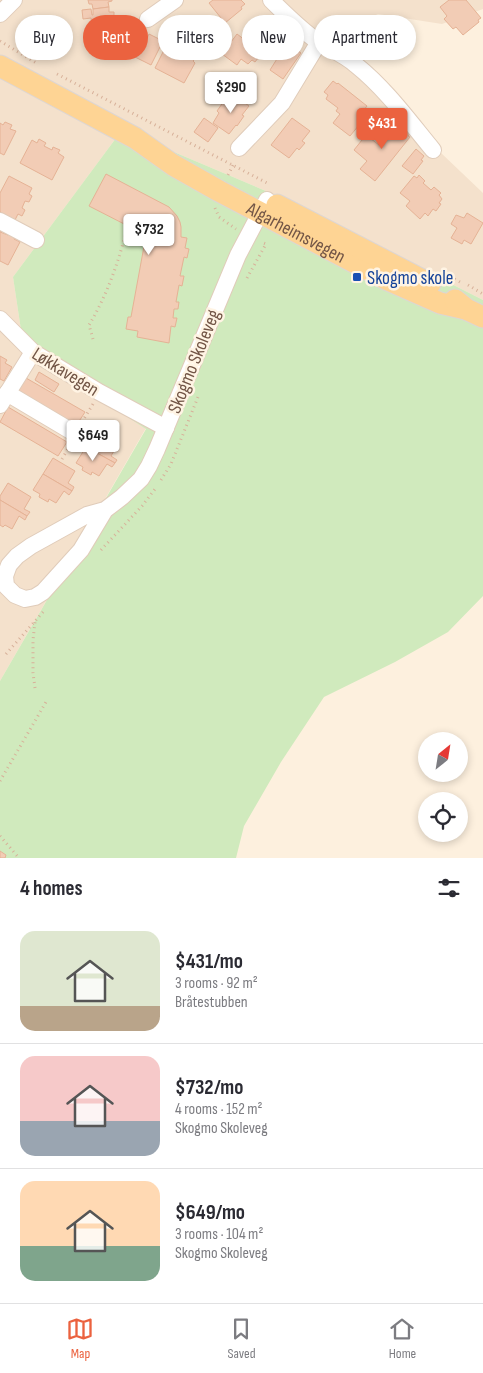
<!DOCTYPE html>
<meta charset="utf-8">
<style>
body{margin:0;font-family:"Sofia Sans Condensed",sans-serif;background:#f7f7f7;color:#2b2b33;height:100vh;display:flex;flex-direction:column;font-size:19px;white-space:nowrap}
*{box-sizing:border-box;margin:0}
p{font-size:16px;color:#7c7c81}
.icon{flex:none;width:28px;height:28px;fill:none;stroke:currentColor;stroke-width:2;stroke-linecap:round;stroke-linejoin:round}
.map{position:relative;height:858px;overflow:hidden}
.side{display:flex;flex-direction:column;background:#fff;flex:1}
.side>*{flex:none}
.guide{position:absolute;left:15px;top:15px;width:454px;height:45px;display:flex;gap:10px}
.needle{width:32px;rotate:30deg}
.controls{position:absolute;left:418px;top:732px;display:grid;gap:10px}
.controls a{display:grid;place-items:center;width:50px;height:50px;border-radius:50%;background:#fff;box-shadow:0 2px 8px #0003;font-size:25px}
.price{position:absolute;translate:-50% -42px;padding:0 11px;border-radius:5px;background:#fff;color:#222;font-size:16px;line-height:32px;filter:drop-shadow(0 1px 2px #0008)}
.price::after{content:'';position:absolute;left:50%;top:30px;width:15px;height:11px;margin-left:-8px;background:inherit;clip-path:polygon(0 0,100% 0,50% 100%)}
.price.on{background:#eb623f;color:#fff}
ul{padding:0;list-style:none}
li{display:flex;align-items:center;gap:15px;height:125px;padding:0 20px}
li+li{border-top:1px solid #e1e1e2}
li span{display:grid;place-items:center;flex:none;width:140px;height:100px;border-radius:15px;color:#555}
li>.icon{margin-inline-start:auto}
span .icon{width:60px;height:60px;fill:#fffc;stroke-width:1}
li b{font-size:21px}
h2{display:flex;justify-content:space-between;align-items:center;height:60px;padding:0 20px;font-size:21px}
.chip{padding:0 18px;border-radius:22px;background:#fff;box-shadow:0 2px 8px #0003;font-size:18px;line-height:45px}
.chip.on{background:#eb623f;color:#fff}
.menu{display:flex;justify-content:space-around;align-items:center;height:70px;border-top:1px solid #e1e1e2;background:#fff;font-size:14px;color:#7c7c81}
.menu a{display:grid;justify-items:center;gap:2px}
.menu .on{color:#eb623f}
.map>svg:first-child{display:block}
</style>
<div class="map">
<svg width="483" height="858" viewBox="0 0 483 858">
<rect width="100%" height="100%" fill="#fdf0de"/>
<!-- residential -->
<path fill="#f4e1cc" d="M0 0H483V9L442 24 378 14 341 32 375 90 483 193V300L280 197 122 130 13 277 24 350 146 428 0 681Z"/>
<!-- green -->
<path fill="#d0eabd" d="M122 130 280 197 483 300V596L448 632 395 662 324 697 281 762 244 826 236 858H0V681L146 429 24 350 13 277Z"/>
<!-- building -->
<g fill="#f2ccb5" stroke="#e5b295">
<path d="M88 0H112V1L108 2 109 7 93 9 92 4H89Z"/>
<path d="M213 0H241L245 4 241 7 242 9 225 23 209 3Z"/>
<path d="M449 0H466L481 18 478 20 479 22 463 35 456 27 453 29 444 19 447 16 440 7Z"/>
<path d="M109 7V12H114V17L118 16 119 25H115L116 32 93 36 91 18 83 19 82 10 91 9 92 15H93V9Z"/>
<path d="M200 16 207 25 211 22 219 32 216 35 217 37 199 51 182 31Z"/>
<path d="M131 30 147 38 149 34 161 40 159 44 161 45 151 65 121 50Z"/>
<path d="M237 34 262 53 255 62 252 60 248 64 241 59 237 65 222 54Z"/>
<path d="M287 43 301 53 283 79 270 70Z"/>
<path d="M165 48 181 55 184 52 196 58 193 61 195 63 184 83 155 68Z"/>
<path d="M333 81 337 84 338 83 367 106 360 115 364 119 350 136 333 123 340 114 336 111 338 108 326 99 328 95 324 92Z"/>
<path d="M233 94 249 106 242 115 244 116 237 126 236 125 229 134 213 123 219 113 217 111 224 101 227 103Z"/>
<path d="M204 118 218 128 208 142 194 132Z"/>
<path d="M292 118 310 131 302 141 305 143 299 150 297 148 289 158 271 145Z"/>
<path d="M5 122 12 125 10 129 16 131 4 155 0 153V123L3 125Z"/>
<path d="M401 123 412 131 408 136 410 137 375 181 360 169 367 161 354 150 366 135 379 145 394 125 397 127Z"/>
<path d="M39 139 46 143 44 146 52 150 53 147 60 150 58 153 64 157 52 180 20 163 32 140 37 143Z"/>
<path d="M416 149 424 156 421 160 423 161 413 174 402 166Z"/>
<path d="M106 174 169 207 177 216 180 222 181 227V237L187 238 185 248 189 249 187 258 184 257 180 276H184L182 286 179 285 176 302H179L178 309H174L173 318H177L175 327 171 326 169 343 137 337 138 331 126 329 128 317H131L147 230 135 224 132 228 89 206Z"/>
<path d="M419 175 425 181 423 183 431 190 434 187 441 193 439 195 442 199 439 203 441 204 436 211 433 209 428 216 425 213 420 219 406 206 410 201 400 193 414 176 417 178Z"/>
<path d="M9 176 32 188 29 194 32 196 29 202 25 201 22 208 25 210 22 216 18 214 15 220 0 212V193Z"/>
<path d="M467 213 483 223 471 244 464 240 462 244 451 238 457 228 451 224 456 215 464 218Z"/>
<path d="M0 227 2 228 0 232 8 235 9 232 16 235 14 239 20 242 8 265 0 261Z"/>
<path d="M0 356 7 360 5 363 12 367 4 381 0 379Z"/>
<path d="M39 372 59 384 54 392 35 380Z"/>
<path d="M26 378 85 412 76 426 17 392Z"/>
<path d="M8 407 67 442 58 456 0 422Z"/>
<path d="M95 430 118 444 111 456 117 460 115 463 86 447Z"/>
<path d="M86 447 115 463 112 467 107 464 99 476 92 472 91 475 82 470 83 467 76 463Z"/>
<path d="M53 458 75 471 68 483 74 487 72 491 43 474Z"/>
<path d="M43 474 72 491 69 495 64 491 56 503 49 499 48 502 39 497 40 494 33 490Z"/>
<path d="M8 483 31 497 24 509 30 512 27 516 0 500V496Z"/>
<path d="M0 500 27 516 25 520 19 516 12 529 5 525 3 527 0 525Z"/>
<path d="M0 851 6 855 5 858H0Z"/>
</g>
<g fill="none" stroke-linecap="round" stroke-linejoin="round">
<defs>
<g id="minor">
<path d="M271 0C286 15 302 31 320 43 332 50 345 55 356 65 386 89 409 121 433 150"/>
<path d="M0 14 14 0"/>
<path d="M148 19 175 0"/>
<path d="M239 148 282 103 319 42"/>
<path d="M0 221 36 240"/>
<path d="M0 319 33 352 99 392 166 428"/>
<path d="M7 393 76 434"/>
<path d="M0 405 33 352"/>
<path d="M105 510 81 550 43 592 35 597 25 599 15 595 6 586 5 576 9 565 17 556 31 546 87 515 105 510 122 497 141 479 149 466 157 449 238 255 267 200"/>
</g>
<g id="major">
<path id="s1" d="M0 66 135 138 173 165 219 191 388 280 440 303 466 309"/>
<path d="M277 205 430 284"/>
<path d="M455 300 466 309 483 317"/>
</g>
</defs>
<!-- minor casing -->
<use href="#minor" stroke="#e0ccba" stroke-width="18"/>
<!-- major casing -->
<use href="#major" stroke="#ddd6d3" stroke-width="23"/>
<!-- path -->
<g stroke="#d7b099" stroke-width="3" stroke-dasharray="1 4" stroke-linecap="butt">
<path d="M0 41 38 64"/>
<path d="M57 74 269 184"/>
<path d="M228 175 233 165"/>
<path d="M215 208 219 217 236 229"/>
<path d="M446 274 460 282"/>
<path d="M247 278 266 244 261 242"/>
<path d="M468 285 483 294"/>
<path d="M93 339 89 325C106 297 118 264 126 232"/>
<path d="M82 422 93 404"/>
<path d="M62 459 69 447"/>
<path d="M161 480 171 464 198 397"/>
<path d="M101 550 142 506 155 489"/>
<path d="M6 654 44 611"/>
<path d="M35 688 33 673V640L35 622"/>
<path d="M0 781 46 702"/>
<path d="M0 836 19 858"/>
</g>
<!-- minor -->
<use href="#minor" stroke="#fff" stroke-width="16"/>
<!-- major -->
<use href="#major" stroke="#fed494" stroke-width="21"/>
</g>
<!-- markers -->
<rect fill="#1a4fb4" stroke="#fff4e4" stroke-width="2" x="352" y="272" width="10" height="10" rx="2.5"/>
<g text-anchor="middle" stroke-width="5" stroke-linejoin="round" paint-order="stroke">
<!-- street labels -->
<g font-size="19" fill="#725546" stroke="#fff4e4">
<text dy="7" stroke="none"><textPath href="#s1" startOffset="340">Algarheimsvegen</textPath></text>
<text transform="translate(193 361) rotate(-68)" y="7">Skogmo Skoleveg</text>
<text transform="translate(66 371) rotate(32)" y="7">Løkkavegen</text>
</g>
<!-- transit labels -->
<g font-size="19" fill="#164399" stroke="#fff4e4" text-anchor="start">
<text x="367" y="284">Skogmo skole</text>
</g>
</g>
</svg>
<div class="controls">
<a><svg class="needle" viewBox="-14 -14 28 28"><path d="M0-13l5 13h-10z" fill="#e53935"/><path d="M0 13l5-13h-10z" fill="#7c7c81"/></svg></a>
<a><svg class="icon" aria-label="locate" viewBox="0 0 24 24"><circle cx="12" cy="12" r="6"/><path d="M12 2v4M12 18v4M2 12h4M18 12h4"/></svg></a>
</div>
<b class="price" style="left:231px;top:114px">$290</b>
<b class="price on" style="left:382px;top:150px">$431</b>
<b class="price" style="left:149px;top:256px">$732</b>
<b class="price" style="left:93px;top:462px">$649</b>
<div class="guide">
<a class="chip">Buy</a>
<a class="chip on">Rent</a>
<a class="chip">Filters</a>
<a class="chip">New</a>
<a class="chip">Apartment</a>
</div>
</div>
<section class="side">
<h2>4 homes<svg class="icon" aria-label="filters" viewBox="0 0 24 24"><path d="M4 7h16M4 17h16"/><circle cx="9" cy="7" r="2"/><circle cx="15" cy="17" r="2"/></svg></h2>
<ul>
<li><span style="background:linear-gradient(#dfe7d0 75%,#b9a48a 0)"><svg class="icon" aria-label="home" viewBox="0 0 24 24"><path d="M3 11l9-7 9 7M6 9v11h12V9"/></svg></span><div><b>$431/mo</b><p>3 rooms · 92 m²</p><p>Bråtestubben</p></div></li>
<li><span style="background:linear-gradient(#f6c9c9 65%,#9aa5b1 0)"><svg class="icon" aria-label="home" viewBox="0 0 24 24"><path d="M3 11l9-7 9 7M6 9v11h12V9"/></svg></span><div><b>$732/mo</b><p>4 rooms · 152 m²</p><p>Skogmo Skoleveg</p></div></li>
<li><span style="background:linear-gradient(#ffd9b3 65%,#7fa58c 0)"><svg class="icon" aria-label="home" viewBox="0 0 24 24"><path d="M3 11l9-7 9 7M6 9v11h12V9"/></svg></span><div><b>$649/mo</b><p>3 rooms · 104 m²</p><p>Skogmo Skoleveg</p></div></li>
</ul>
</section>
<nav class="menu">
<a class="on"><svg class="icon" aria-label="map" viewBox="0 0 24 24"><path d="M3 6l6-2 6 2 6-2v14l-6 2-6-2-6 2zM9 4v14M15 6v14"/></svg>Map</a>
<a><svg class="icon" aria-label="saved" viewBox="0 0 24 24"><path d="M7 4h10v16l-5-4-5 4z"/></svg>Saved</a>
<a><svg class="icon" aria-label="home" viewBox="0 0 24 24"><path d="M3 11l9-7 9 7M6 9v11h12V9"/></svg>Home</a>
</nav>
